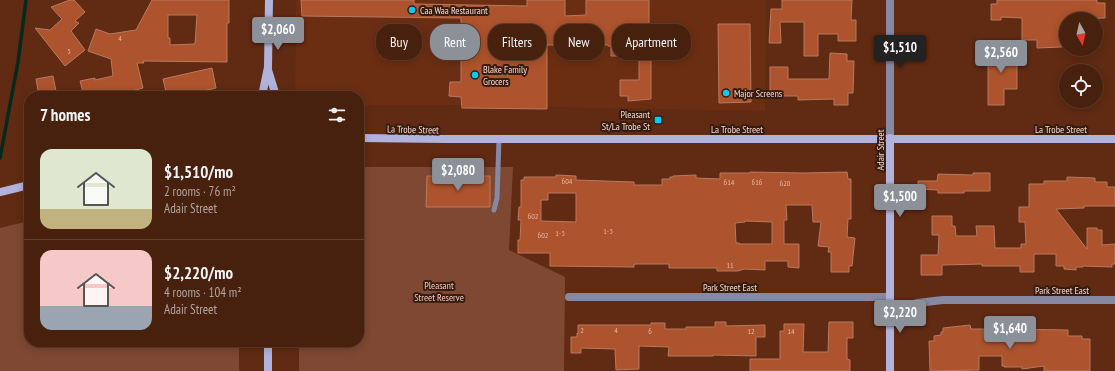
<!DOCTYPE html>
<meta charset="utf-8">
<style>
body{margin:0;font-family:"PT Sans Narrow",sans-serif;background:#522d1c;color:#f1f3f6;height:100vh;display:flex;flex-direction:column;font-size:15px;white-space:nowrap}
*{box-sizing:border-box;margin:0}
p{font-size:13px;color:#b1a39e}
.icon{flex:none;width:22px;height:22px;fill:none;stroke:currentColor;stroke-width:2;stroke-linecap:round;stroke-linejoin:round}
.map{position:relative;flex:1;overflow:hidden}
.drawer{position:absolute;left:24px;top:91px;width:340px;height:256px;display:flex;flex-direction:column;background:#48200e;border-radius:16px;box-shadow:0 2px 10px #0003,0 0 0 1px #603e2e}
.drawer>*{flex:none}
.top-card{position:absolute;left:376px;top:24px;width:380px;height:36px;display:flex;gap:8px}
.needle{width:26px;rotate:172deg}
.controls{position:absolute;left:1059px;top:12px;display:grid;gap:8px}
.controls a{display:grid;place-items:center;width:44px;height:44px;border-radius:50%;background:#48200e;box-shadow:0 2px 10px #0003,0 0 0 1px #603e2e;font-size:20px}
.price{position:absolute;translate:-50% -34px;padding:0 9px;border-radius:4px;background:#8c9099;color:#fff;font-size:13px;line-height:26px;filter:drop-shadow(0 1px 2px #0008)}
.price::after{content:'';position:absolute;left:50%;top:24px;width:12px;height:9px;margin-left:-6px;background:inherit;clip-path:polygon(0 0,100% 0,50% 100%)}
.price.selected{background:#222;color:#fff}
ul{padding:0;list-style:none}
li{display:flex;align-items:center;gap:12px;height:100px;padding:0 16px}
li+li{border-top:1px solid #603e2e}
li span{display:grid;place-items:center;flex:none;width:112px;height:80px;border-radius:12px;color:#555}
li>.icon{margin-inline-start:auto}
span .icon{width:48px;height:48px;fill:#fffc;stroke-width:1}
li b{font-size:17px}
h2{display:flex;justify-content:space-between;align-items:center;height:48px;padding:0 16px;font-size:17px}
.chip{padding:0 14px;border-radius:16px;background:#48200e;box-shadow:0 2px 10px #0003,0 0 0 1px #603e2e;font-size:14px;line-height:36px}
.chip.selected{background:#8c9099;color:#fff}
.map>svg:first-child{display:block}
</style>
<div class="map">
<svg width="1115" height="371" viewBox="0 0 1115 371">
<rect width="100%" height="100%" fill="#602a13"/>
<!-- built -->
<path fill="#6b2e13" d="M296 0H766L765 111 447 105H359V96H295Z"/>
<!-- green -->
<g fill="#7e4832">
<path d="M359 167H513L509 250 565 277 564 371H299V342H359Z"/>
<path d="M29 221V342H239V371H0V228Z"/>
</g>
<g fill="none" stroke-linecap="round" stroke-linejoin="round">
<!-- stream -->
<path stroke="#042a1b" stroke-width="3.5" d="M0 158 18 62 26 0"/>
</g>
<!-- building -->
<g fill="#ad532d" stroke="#b87a61" fill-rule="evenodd">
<path d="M70 0H74L85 12 75 21 79 23 71 31 85 50 65 66 35 28 50 30 62 19 51 7Z"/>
<path d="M152 0H229V23H227V62L143 61 144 63H137L143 88 128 92 129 96H99L98 93 84 96 80 81 95 78V80L113 76 111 59 88 51 96 29 110 34 136 30ZM168 15H197L195 44 170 45V38H168Z"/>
<path d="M301 0H414V4L527 6V0H565V16L586 15V0H649V51L651 50V99L628 101V96H620V80H639V56H611V46H608V45H587L588 42H567V45H547V109L462 108 461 97 449 96 450 82H461V18L302 16Z"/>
<path d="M782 0H852L851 20H856V41H838V34H818V56H804V22H780L781 43H769L771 9H782Z"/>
<path d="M997 0H1097V3H1105V18L1066 19V35H1062V47L1037 48V40H1022V18L1001 17V20H991V4H997Z"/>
<path d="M718 24H750L751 102 719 103Z"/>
<path d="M988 49H1017V89H1004V105H988Z"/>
<path d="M830 53 847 54V61H854L853 93H848V105H834V99L798 100V96H770V67H788V79H829Z"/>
<path d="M212 68 216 88 182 96H167L163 79Z"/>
<path d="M53 76 57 96H39L36 79Z"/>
<path d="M750 172 804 173 847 172 848 179H851V219H848L847 237 855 238 852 266H849V272H831V252H828L829 247 818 246 821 222H813L812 205H786L787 220H784V244H799V268L788 267V261H765V270L744 269 738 271H717V268H669V264H634V267L550 266V253H518V240H520L521 220H518L519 207H521V180H524V177H556V175L576 176V180L634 182V185H662V179H670V177H673V176L696 175V178L720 179V173H750ZM548 193H576V222L541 221V200H548ZM745 221 772 222V244H739V243H736L735 223 745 222Z"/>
<path d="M973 173H990V191H964V193H938V190L918 189V181H937L938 174 973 175Z"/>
<path d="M427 176H490V207H426Z"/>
<path d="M1067 177 1095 178V182H1107V187H1115V206H1084V208L1056 209 1087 249V228H1097V230H1102V245L1115 244V264H1112V267L1083 266V267H1076V270L1064 269V266H1056V254H1034V272H1020V266H982V264L942 265V275H921V255H938L939 235H932V216H952V226H955L956 236H977L976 226H994L995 248H1021V244H1026L1025 222H1019V207H1029V184H1044V181H1067Z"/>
<path d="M715 322H726V326L765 325V337H756V356L713 355V356H668L669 347 639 346V369L616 370 615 349 581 348V353H571V337H577V333L578 334V325H651V323H665V329H686V327H715Z"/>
<path d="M829 322H853V338H847V359L850 360V371H750V359H780V331H784V324H804L803 352H828Z"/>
<path d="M970 325 971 329H984V337H1002V329L1068 330V336H1082V339H1090V371H1044V366L1022 369V367H1004V366H1002V356H979V370L930 371 929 341H934V336L941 335V332H943V328Z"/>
</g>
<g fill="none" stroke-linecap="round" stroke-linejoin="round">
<!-- lane -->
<path stroke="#8789a3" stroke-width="5" d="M494 210 497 198 499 139"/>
<!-- street -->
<g stroke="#8789a3" stroke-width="8">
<path d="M890 0V138"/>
<path d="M569 297H890"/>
<path d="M890 312 917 303 943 300H1115"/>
</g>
<!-- secondary -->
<g stroke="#b1b3dc" stroke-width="8">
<path d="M268 70 276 96"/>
<path d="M262 96 268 67 269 0"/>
<path d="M359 138 445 139H1115"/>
<path d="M0 192 29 185"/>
<path d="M268 342V371"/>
<path d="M890 371V138"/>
</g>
</g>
<!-- markers -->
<g fill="#06cbf9" stroke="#351c12" stroke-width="1.5">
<circle cx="412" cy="10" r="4"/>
<circle cx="475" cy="75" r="4"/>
<circle cx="726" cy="93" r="4"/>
<rect x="654" y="116" width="8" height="8" rx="2"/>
</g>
<g text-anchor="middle" stroke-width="4" stroke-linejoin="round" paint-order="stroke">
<!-- number labels -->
<g font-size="8" fill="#e6b6a2">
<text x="120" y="41">4</text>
<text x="69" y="54">5</text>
<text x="567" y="184">604</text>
<text x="729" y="185">614</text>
<text x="757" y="185">616</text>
<text x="785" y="186">620</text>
<text x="533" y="219">602</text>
<text x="608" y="234">1-3</text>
<text x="560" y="236">1-3</text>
<text x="543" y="238">602</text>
<text x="730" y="268">11</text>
<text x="582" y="333">2</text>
<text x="616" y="333">4</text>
<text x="650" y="334">6</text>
<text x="751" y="334">12</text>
<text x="791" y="334">14</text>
</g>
<!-- poi labels -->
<g font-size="10" fill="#f9d7c9" stroke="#351c12" text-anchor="start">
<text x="420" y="14">Caa Waa Restaurant</text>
<text x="483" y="73">Blake Family<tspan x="483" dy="12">Grocers</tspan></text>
<text x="734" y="97">Major Screens</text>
<text x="650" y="118" text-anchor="end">Pleasant<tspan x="650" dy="12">St/La Trobe St</tspan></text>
</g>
<!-- street labels -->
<g font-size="10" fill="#f9d7c9" stroke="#351c12">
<text transform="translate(413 129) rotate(1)" y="4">La Trobe Street</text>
<text x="737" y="133">La Trobe Street</text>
<text x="1061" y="133">La Trobe Street</text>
<text transform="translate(880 150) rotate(-90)" y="4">Adair Street</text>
<text x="730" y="291">Park Street East</text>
<text x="1062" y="294">Park Street East</text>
</g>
<!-- park labels -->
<g font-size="10" fill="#fcc9b6" stroke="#351c12">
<text x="439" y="289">Pleasant<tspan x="439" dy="12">Street Reserve</tspan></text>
</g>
</g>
</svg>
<div class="controls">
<a><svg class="needle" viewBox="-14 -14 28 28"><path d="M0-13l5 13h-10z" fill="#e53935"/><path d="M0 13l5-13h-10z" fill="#b1a39e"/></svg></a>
<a><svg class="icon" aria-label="locate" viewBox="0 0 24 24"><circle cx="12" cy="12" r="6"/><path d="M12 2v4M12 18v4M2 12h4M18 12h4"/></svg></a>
</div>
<b class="price" style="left:278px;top:51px">$2,060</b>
<b class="price selected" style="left:900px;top:69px">$1,510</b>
<b class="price" style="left:1001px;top:74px">$2,560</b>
<b class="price" style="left:458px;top:192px">$2,080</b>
<b class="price" style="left:900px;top:218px">$1,500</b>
<b class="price" style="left:900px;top:334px">$2,220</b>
<b class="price" style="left:1010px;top:350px">$1,640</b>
<div class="top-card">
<a class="chip">Buy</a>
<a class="chip selected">Rent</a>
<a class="chip">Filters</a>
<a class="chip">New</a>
<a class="chip">Apartment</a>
</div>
<section class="drawer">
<h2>7 homes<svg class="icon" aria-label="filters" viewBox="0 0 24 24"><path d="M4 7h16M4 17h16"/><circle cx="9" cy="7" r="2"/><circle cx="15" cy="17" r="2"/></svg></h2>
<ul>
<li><span style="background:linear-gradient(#dfe7d0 75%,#c2b280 0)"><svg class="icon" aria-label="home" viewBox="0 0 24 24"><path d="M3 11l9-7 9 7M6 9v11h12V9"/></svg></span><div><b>$1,510/mo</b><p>2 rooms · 76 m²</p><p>Adair Street</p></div></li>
<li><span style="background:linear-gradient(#f6c9c9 70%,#9aa5b1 0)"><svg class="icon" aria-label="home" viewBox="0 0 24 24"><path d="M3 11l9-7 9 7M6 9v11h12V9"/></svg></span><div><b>$2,220/mo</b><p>4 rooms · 104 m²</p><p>Adair Street</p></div></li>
</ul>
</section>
</div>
